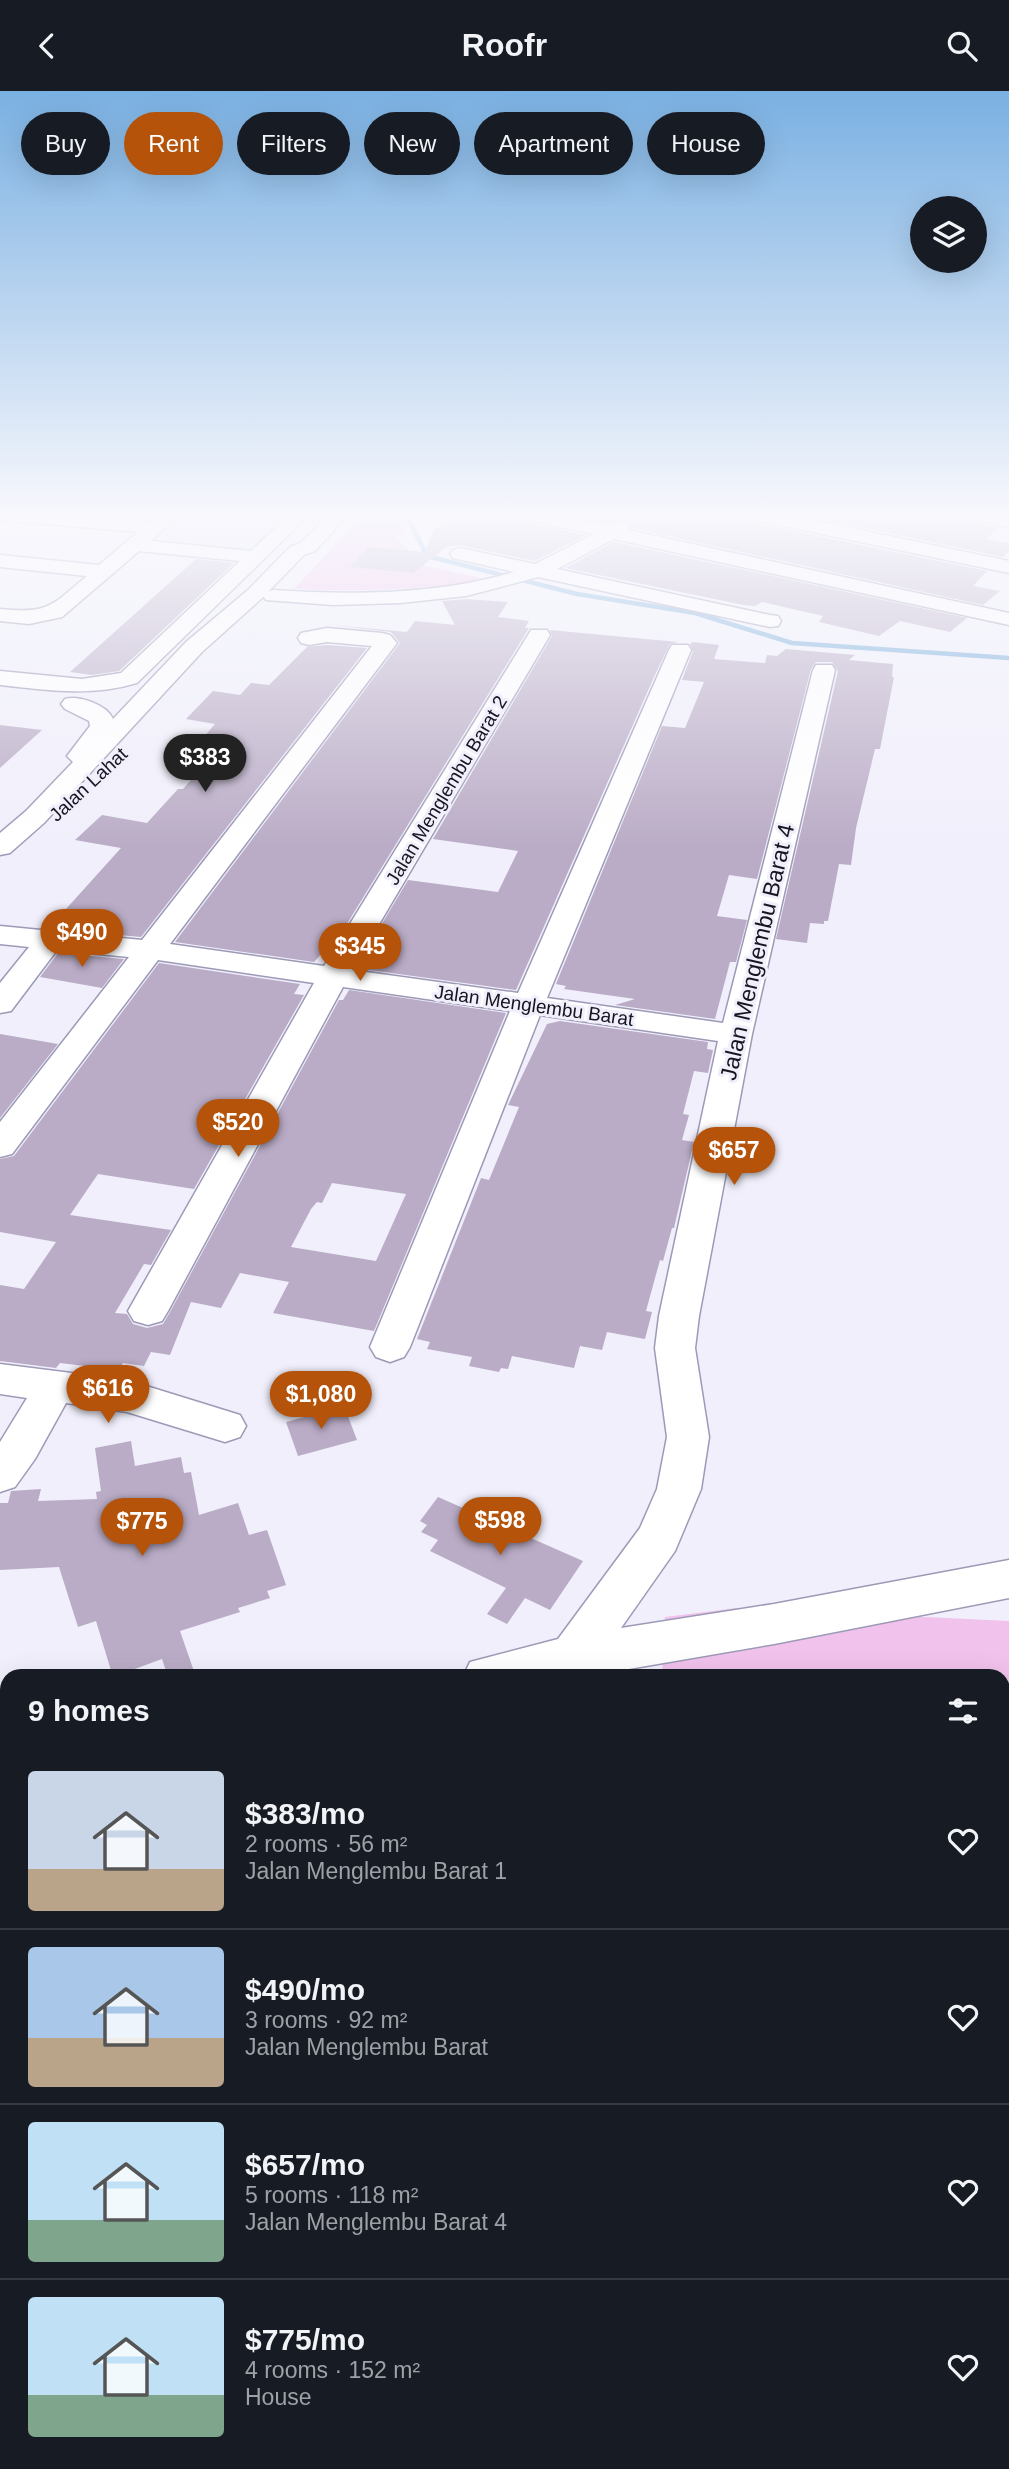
<!DOCTYPE html>
<meta charset="utf-8">
<style>
body{margin:0;font-family:Helvetica,sans-serif;background:#20242c;color:#f1f3f6;height:100vh;display:flex;flex-direction:column;font-size:26px;white-space:nowrap}
*{box-sizing:border-box;margin:0}
p{font-size:23px;color:#9ea1a6}
.icon{flex:none;width:38px;height:38px;fill:none;stroke:currentColor;stroke-width:2;stroke-linecap:round;stroke-linejoin:round}
.map{position:relative;flex:1;overflow:hidden}
.sheet{position:absolute;left:0px;top:1578px;width:1010px;height:800px;display:flex;flex-direction:column;background:#171b24;border-radius:21px 21px 0 0;box-shadow:0 7px 28px #0002}
.sheet>*{flex:none}
.banner{position:absolute;left:21px;top:21px;width:968px;height:63px;display:flex;gap:14px}
.buttons{position:absolute;left:910px;top:105px;display:grid;gap:14px}
.buttons a{display:grid;place-items:center;width:77px;height:77px;border-radius:50%;background:#171b24;box-shadow:0 7px 28px #0002;font-size:35px}
.price{position:absolute;translate:-50% -60px;padding:0 16px;border-radius:24px;background:#b45309;color:#fff;font-size:23px;line-height:46px;filter:drop-shadow(0 2px 4px #0008)}
.price::after{content:'';position:absolute;left:50%;top:42px;width:21px;height:16px;margin-left:-10px;background:inherit;clip-path:polygon(0 0,100% 0,50% 100%)}
.price.on{background:#222;color:#fff}
ul{padding:0;list-style:none}
li{display:flex;align-items:center;gap:21px;height:175px;padding:0 28px}
li+li{border-top:2px solid #363941}
li span{display:grid;place-items:center;flex:none;width:196px;height:140px;border-radius:7px;color:#555}
li>.icon{margin-inline-start:auto}
span .icon{width:84px;height:84px;fill:#fffc;stroke-width:1}
li b{font-size:30px}
h2{display:flex;justify-content:space-between;align-items:center;height:84px;padding:0 28px;font-size:30px}
.pill{padding:0 24px;border-radius:32px;background:#171b24;box-shadow:0 7px 28px #0002;font-size:24px;line-height:63px}
.pill.on{background:#b45309;color:#fff}
header{display:flex;justify-content:space-between;align-items:center;height:91px;padding:0 28px;background:#171b24;font-size:32px;font-weight:700}
.map>svg:first-child{display:block}
</style>
<header><svg class="icon" aria-label="back" viewBox="0 0 24 24"><path d="M15 5l-7 7 7 7"/></svg>Roofr<svg class="icon" aria-label="search" viewBox="0 0 24 24"><circle cx="10" cy="10" r="6"/><path d="M15 15l6 6"/></svg></header>
<div class="map">
<svg width="1009" height="2378" viewBox="0 0 1009 2378">
<rect width="100%" height="100%" fill="#f0effb"/>
<!-- built -->
<path fill="#e3e2f9" d="M185 423H287L250 460 150 452Z"/>
<!-- green -->
<g fill="#f1c2ec">
<path d="M364 423H417L396 446 425 475 480 487C467 493 452 493 437 495 389 500 342 500 294 498Z"/>
<path d="M737 1517 1009 1530V2378H149L158 2371H1003V1586L662 1585 665 1526Z"/>
</g>
<g fill="none" stroke-linecap="round" stroke-linejoin="round">
<!-- stream -->
<path stroke="#76abd9" stroke-width="4.5" d="M406 423 427 465 577 503 695 522 792 552 1009 567"/>
</g>
<!-- building -->
<g fill="#baacc6" fill-rule="evenodd">
<path d="M465 423H516L519 430 586 444 535 470 459 454 446 456 413 482 350 476 369 456 425 461 434 438Z"/>
<path d="M568 423H743L754 432 987 480 973 495 1000 500 983 514 632 437 630 431 622 427 609 432Z"/>
<path d="M797 423H962L965 430 999 437 986 448 1009 452V460L1003 466Z"/>
<path d="M614 451 967 527 950 541 900 530 879 545 819 531 823 525 762 511 755 515 743 514 565 477Z"/>
<path d="M196 468 234 472 119 580 92 584 70 581Z"/>
<path d="M466 508 508 511 498 526 529 530 525 537H529L329 862 323 861 314 871 175 851 400 552 391 541 333 534 407 541 415 530 455 534 442 510Z"/>
<path d="M550 539 678 551 670 553 654 586 516 899 362 878 368 867 362 866 408 789 498 801 518 760 433 748 552 545Z"/>
<path d="M693 551 719 554 714 568 765 572 767 564 777 565 786 558 855 564 849 569 893 573 892 586H894L880 658H875L856 737 851 774 839 773 828 830H824V833L810 832 807 852 776 848 838 580 832 571H816L811 578 757 788 729 784 717 825 747 829 736 871H730L715 928 615 914 635 908 564 898 566 895 556 893 662 635 685 637 704 591 682 589 693 560 690 553Z"/>
<path d="M327 554 367 557 141 846 75 840 82 831 57 828 121 757 75 749 102 724 147 732 178 698H183L224 651 202 648 215 633 186 628 213 600 240 604 251 592 269 594 307 556Z"/>
<path d="M0 634 42 639 0 677Z"/>
<path d="M58 862 124 868 102 897 40 886Z"/>
<path d="M159 872 300 893 294 903 304 904 194 1098 98 1083 70 1124 171 1139 151 1174 144 1173 115 1222 127 1223 133 1233 147 1237 163 1233 170 1221 339 909H343L349 899 506 922 374 1240 273 1222 289 1191 240 1182 221 1217 191 1211 170 1264 151 1261 144 1275 123 1272 119 1279 60 1272 56 1277 0 1270V1194L24 1198 56 1151 0 1141V1068L14 1065ZM332 1092 406 1103 376 1170 291 1156 311 1118 317 1111 322 1112Z"/>
<path d="M560 930 708 951 707 958 713 959 708 982 694 980 683 1023 689 1024 682 1049 694 1051 674 1137H672L663 1170 660 1169 646 1220 652 1221 645 1248 607 1241 602 1259 580 1255 574 1277 512 1265 508 1278 501 1277 499 1281 469 1275 472 1266 427 1258 430 1251 417 1248 481 1087 489 1089 519 1016 508 1014 547 933Z"/>
<path d="M0 943 58 953 0 1027Z"/>
<path d="M344 1315 357 1349 298 1365 286 1331Z"/>
<path d="M131 1350 135 1375 181 1366 184 1382 191 1381 199 1424 238 1412 249 1444 267 1439 286 1494 267 1500 270 1507 238 1517 240 1521 180 1540 196 1586H168L162 1568 113 1586 96 1530 78 1536 59 1476 0 1479V1412H8L11 1400 41 1398 38 1410 97 1408 96 1401 101 1400 95 1357Z"/>
<path d="M438 1406 583 1470 550 1519 525 1507 507 1533 487 1523 506 1497 430 1460 438 1449 421 1441 427 1434 420 1430Z"/>
</g>
<g fill="none" stroke-linecap="round" stroke-linejoin="round">
<defs>
<g id="minor">
<path d="M0 423H65L150 431 159 423H180L151 450 251 460 290 423H310L137 592C90 606 48 599 0 594V580L82 588 121 582 240 470 139 460 62 526 29 533 0 530V518C49 523 51 515 87 485L0 476V464L99 474 138 441 0 429Z"/>
<path d="M518 423H554L609 435 621 430 628 432 630 436 628 439 1009 522V534L614 448 557 478 770 524 778 525 781 530 778 535 770 536 538 486 466 505 400 512 333 514 266 509 263 505 266 501 273 499C354 504 436 504 514 481L453 467 450 463 453 459 460 457 535 473 594 443 520 427Z"/>
<path d="M746 423H783L1009 470V482L755 429Z"/>
<path d="M964 423 1009 424V436L966 427Z"/>
<path d="M327 537 382 542 390 544 397 552 170 853 324 875 528 544 531 539H547L550 544 352 879 518 902 669 559 672 554H688L691 559 547 907 723 932 813 579 816 574H832L835 579 752 943 699 1225 695 1257 709 1346 701 1398 675 1460 621 1537 774 1513 1009 1469V1507L774 1553 582 1586H463L470 1571 558 1548 640 1437 657 1398 667 1346 655 1257 659 1225 718 950 540 924 410 1256 404 1266 390 1271 376 1266 370 1256 510 920 343 896 168 1220 162 1230 148 1234 134 1230 128 1220 314 892 158 869 12 1063 0 1066V1031L129 866 57 859 11 920 0 922V892L29 856 0 853V835L142 849 372 555 327 551 309 554 301 552 298 547 301 542Z"/>
<path d="M0 1273 127 1289 240 1324 246 1335 240 1346 225 1351 127 1321 66 1312 35 1368 15 1396 0 1401V1351L27 1307 0 1303Z"/>
<path d="M7 1709V1759L0 1762V1712Z"/>
</g>
<path id="major" d="M329 423H349L315 460 304 464 262 507 202 561 44 732 10 762 0 764V742L26 720 73 671 67 665 90 635 89 630 65 618 61 613 65 608C79 604 107 614 113 628L186 551 248 499 290 456 301 452Z"/>
</defs>
<!-- minor casing -->
<use href="#minor" stroke="#9c9ab6" stroke-width="3"/>
<!-- major casing -->
<use href="#major" stroke="#9c9ab6" stroke-width="3"/>
<!-- minor -->
<use href="#minor" fill="#fff" fill-rule="evenodd"/>
<!-- major -->
<use href="#major" fill="#fff" fill-rule="evenodd"/>
</g>
<!-- sky -->
<linearGradient id="sky" x2="0" y2="1"><stop stop-color="#7ab0e2"/><stop offset="0.56" stop-color="#f8f8fd"/><stop offset="1" stop-color="#f8f8fd" stop-opacity="0"/></linearGradient>
<rect width="1009" height="756" fill="url(#sky)"/>
<g text-anchor="middle" stroke-width="6" stroke-linejoin="round" paint-order="stroke">
<!-- far-street labels -->
<g font-size="19" fill="#161620" stroke="#f0effb">
<text transform="translate(88 693) rotate(-43)" y="7">Jalan Lahat</text>
<text transform="translate(446 699) rotate(-59)" y="7">Jalan Menglembu Barat 2</text>
<text transform="translate(534 914) rotate(8)" y="7">Jalan Menglembu Barat</text>
</g>
<!-- street labels -->
<g font-size="23" fill="#161620" stroke="#f0effb">
<text transform="translate(757 861) rotate(-77)" y="8">Jalan Menglembu Barat 4</text>
</g>
</g>
</svg>
<div class="buttons">
<a><svg class="icon" aria-label="layers" viewBox="0 0 24 24"><path d="M12 4l9 5-9 5-9-5zM3 14l9 5 9-5"/></svg></a>
</div>
<b class="price on" style="left:205px;top:703px">$383</b>
<b class="price" style="left:82px;top:878px">$490</b>
<b class="price" style="left:360px;top:892px">$345</b>
<b class="price" style="left:238px;top:1068px">$520</b>
<b class="price" style="left:734px;top:1096px">$657</b>
<b class="price" style="left:108px;top:1334px">$616</b>
<b class="price" style="left:321px;top:1340px">$1,080</b>
<b class="price" style="left:500px;top:1466px">$598</b>
<b class="price" style="left:142px;top:1467px">$775</b>
<div class="banner">
<a class="pill">Buy</a>
<a class="pill on">Rent</a>
<a class="pill">Filters</a>
<a class="pill">New</a>
<a class="pill">Apartment</a>
<a class="pill">House</a>
</div>
<section class="sheet">
<h2>9 homes<svg class="icon" aria-label="filters" viewBox="0 0 24 24"><path d="M4 7h16M4 17h16"/><circle cx="9" cy="7" r="2"/><circle cx="15" cy="17" r="2"/></svg></h2>
<ul>
<li><span style="background:linear-gradient(#c9d6e8 70%,#b9a48a 0)"><svg class="icon" aria-label="home" viewBox="0 0 24 24"><path d="M3 11l9-7 9 7M6 9v11h12V9"/></svg></span><div><b>$383/mo</b><p>2 rooms · 56 m²</p><p>Jalan Menglembu Barat 1</p></div><svg class="icon" aria-label="heart" viewBox="0 0 24 24"><path d="M12 20l-8-8c-3-5 5-10 8-4 3-6 11-1 8 4z"/></svg></li>
<li><span style="background:linear-gradient(#a9c7e8 65%,#b9a48a 0)"><svg class="icon" aria-label="home" viewBox="0 0 24 24"><path d="M3 11l9-7 9 7M6 9v11h12V9"/></svg></span><div><b>$490/mo</b><p>3 rooms · 92 m²</p><p>Jalan Menglembu Barat</p></div><svg class="icon" aria-label="heart" viewBox="0 0 24 24"><path d="M12 20l-8-8c-3-5 5-10 8-4 3-6 11-1 8 4z"/></svg></li>
<li><span style="background:linear-gradient(#bfe0f5 70%,#7fa58c 0)"><svg class="icon" aria-label="home" viewBox="0 0 24 24"><path d="M3 11l9-7 9 7M6 9v11h12V9"/></svg></span><div><b>$657/mo</b><p>5 rooms · 118 m²</p><p>Jalan Menglembu Barat 4</p></div><svg class="icon" aria-label="heart" viewBox="0 0 24 24"><path d="M12 20l-8-8c-3-5 5-10 8-4 3-6 11-1 8 4z"/></svg></li>
<li><span style="background:linear-gradient(#bfe0f5 70%,#7fa58c 0)"><svg class="icon" aria-label="home" viewBox="0 0 24 24"><path d="M3 11l9-7 9 7M6 9v11h12V9"/></svg></span><div><b>$775/mo</b><p>4 rooms · 152 m²</p><p>House</p></div><svg class="icon" aria-label="heart" viewBox="0 0 24 24"><path d="M12 20l-8-8c-3-5 5-10 8-4 3-6 11-1 8 4z"/></svg></li>
</ul>
</section>
</div>
